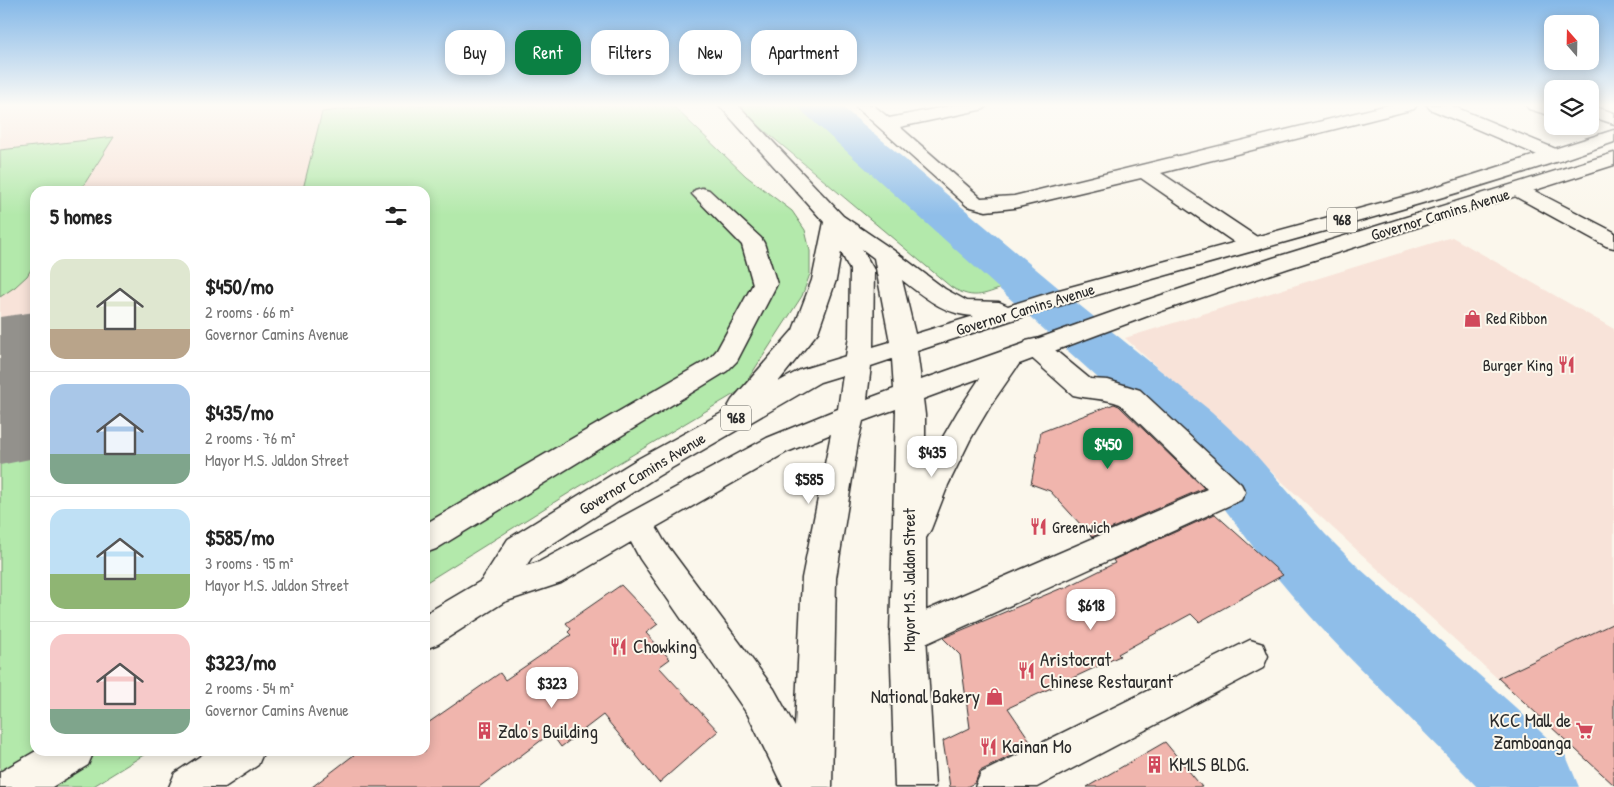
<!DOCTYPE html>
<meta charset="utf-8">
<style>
body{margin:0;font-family:"Patrick Hand",sans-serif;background:#f2f2f2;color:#222;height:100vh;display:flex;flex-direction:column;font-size:19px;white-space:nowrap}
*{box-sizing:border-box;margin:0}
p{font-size:16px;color:#767676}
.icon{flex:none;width:28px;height:28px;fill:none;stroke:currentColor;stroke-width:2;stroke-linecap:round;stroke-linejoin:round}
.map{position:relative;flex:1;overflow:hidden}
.panel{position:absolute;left:30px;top:186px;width:400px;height:570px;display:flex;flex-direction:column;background:#fff;border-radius:15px;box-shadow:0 2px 12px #0003}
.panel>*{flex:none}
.top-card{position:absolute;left:445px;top:30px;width:475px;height:45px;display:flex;gap:10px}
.needle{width:32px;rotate:340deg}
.fabs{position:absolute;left:1544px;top:15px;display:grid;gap:10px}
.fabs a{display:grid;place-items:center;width:55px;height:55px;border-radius:10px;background:#fff;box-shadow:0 2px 12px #0003;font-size:25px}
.price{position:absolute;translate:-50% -42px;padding:0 11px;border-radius:10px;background:#fff;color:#222;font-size:16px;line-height:32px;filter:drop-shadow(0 1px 2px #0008)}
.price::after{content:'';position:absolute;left:50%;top:30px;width:15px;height:11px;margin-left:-8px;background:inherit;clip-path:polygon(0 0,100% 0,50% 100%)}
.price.on{background:#0b8043;color:#fff}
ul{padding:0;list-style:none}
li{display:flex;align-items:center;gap:15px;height:125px;padding:0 20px}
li+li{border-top:1px solid #e0e0e0}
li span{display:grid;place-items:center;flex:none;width:140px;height:100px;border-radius:15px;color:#555}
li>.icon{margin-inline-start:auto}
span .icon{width:60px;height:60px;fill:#fffc;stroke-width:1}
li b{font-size:21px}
h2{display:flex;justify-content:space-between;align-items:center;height:60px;padding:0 20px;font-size:21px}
.pill{padding:0 18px;border-radius:15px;background:#fff;box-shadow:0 2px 12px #0003;font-size:18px;line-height:45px}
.pill.on{background:#0b8043;color:#fff}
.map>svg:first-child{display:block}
</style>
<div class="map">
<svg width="1614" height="787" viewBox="0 0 1614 787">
<rect width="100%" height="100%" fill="#fbf7ec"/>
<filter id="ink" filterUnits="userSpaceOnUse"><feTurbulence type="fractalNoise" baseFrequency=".02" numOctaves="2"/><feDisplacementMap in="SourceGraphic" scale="10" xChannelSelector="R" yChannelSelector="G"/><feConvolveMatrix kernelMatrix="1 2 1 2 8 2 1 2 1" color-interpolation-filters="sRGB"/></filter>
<g filter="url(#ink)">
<!-- built -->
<g fill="#f8e3d9">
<path d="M0 105H672L746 176 792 211 805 230 810 251V274L802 296 747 383 425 583V191H35V751H150L92 787H0Z"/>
<path d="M1452 237 1614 329V785L1125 338Z"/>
</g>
<!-- green -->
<g fill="#b3e9ab" stroke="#6f8a6b">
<path d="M382 105H672L746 176 792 211 805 230 810 251V274L802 296 741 390 577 488 425 583V191H298L303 189 322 112Z"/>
<path d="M734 105H805L1011 285C985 293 976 302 951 287Z"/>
<path d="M114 137 80 191H35V263L27 276 15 287 0 297V150Z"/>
<path d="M35 444V751H150L92 787H0V450Z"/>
</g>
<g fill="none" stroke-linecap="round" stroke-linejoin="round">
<!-- river -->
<path fill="#8fbee9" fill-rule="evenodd" d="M798 105H840L1073 300 1212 412 1248 446 1325 534 1358 567 1515 707 1566 756 1579 787H1477C1416 721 1348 661 1290 593 1248 544 1214 489 1169 442L804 113Z"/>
<!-- taxiway -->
<path fill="#93918c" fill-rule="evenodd" d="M35 333V413L19 417 0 412V349L5 341Z"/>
<!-- runway -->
<path fill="#93918c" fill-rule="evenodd" d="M35 312V458L0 465V317Z"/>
</g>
<!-- building -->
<g fill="#f0b5ad" stroke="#2b2b2b">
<path d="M1114 404 1119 406 1204 488 1092 537 1050 491 1031 484 1041 432Z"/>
<path d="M1215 514 1283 575 1199 622 1191 614 1118 654 1120 656 1008 708 1033 745 980 771 975 783 966 787H950L943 741 970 728 960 655 943 638 1062 588 1063 589 1115 563 1113 560Z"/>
<path d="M621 585 658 624 646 633 670 659 659 667 718 731 659 783 603 715 561 747 551 733 479 787H312L359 751H425V725L500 673 505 680 571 635 568 632 571 629 566 623Z"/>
<path d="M1614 623V785L1498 678Z"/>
<path d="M1165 742 1202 787H1087Z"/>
</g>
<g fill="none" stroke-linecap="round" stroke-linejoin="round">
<defs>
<g id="minor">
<path d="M854 105H873L889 118 954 105H987L984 109 900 127 981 198 1014 196 1388 105H1417L1414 109 1161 173 1260 239 1263 244 1260 249 1252 251 1244 249 1141 178 1014 208 986 211 967 206Z"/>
<path d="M1427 105H1450L1563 152 1566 156 1563 160 1556 162 1549 160 1430 109Z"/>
<path d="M1518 184 1525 186 1614 232V248L1606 246 1511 194 1508 190 1511 186Z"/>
<path d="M702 188 709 190 761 238 764 243 777 284 737 361 727 371 436 549 425 553V524L709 359 717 350 753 284 742 245 692 194 695 190Z"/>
<path d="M1035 339 1044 341 1090 379 1108 380 1140 390 1241 484 1245 492 1241 500 921 646 908 651 895 646 890 635 895 624 1207 489 1120 404C1105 398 1089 399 1073 395L1026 353 1022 347 1026 341Z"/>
<path d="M1250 640 1263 644 1268 656 1263 668 1037 787H975L981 773Z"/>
<path d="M36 751H94L88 765 52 787H0V772Z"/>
</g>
<g id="major">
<path d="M719 105H738L843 216 893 250 945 289 967 301 999 302 1008 306 1059 290 1410 195 1614 130V142C1438 204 1257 248 1079 300 1024 315 971 334 917 351L921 380 1135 304 1273 258 1614 153V165L1289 268 1153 314 1019 364 992 403 970 440 948 485 931 529 926 538V635L935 787H895L890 635 896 409 863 421 858 442 836 578 832 787H783L748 715 640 559 631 542 561 583 504 602 438 644 425 649V614L481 581 508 539 636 460 729 409 728 407 732 400 793 330 812 280 824 222ZM862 249 874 258 890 342 873 347 874 270ZM841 252 850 270 849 336 846 356 800 370 778 382 818 332 836 280ZM902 280C924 297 945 315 974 316L915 334ZM892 359 894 389 867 399 871 366ZM843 375 838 409 767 438 539 562 526 566 532 557 658 476 820 382ZM980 378 958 411 925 468V415L923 399ZM831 434 802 578 795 727 774 689 664 541 656 527 787 452Z"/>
<path d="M1526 105H1552V116L1529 109Z"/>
<path d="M1590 105 1614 113V124L1590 116Z"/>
<path d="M208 751H264L258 765 225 787H169L175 773Z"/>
</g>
</defs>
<!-- minor casing -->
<use href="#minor" stroke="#2b2b2b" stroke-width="3"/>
<!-- major casing -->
<use href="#major" stroke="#2b2b2b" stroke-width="3"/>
<!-- minor -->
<use href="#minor" fill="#fbf7ec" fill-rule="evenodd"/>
<!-- major -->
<use href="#major" fill="#fbf7ec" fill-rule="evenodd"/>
</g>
</g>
<!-- sky -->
<linearGradient id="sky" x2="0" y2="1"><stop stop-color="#84b8e8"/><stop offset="0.49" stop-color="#fdfbf6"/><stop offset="1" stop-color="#fdfbf6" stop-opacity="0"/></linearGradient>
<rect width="1614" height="215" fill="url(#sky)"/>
<!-- icons -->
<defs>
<symbol id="shop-bare" viewBox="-9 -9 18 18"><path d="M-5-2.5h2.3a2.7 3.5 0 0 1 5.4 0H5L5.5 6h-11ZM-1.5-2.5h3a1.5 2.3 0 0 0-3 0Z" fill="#d1495b" stroke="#fbf7ec" stroke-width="2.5" paint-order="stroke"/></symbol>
<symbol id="restaurant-bare" viewBox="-9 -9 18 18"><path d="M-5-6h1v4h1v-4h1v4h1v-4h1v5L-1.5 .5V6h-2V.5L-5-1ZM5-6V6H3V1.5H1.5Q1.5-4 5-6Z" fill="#d1495b" stroke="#fbf7ec" stroke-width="2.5" paint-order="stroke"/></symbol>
<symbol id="building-bare" viewBox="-9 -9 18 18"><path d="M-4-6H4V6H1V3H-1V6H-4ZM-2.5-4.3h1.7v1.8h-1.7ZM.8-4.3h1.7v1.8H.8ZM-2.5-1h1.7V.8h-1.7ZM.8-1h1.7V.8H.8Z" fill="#d1495b" stroke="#fbf7ec" stroke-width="2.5" paint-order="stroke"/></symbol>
<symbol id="supermarket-bare" viewBox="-9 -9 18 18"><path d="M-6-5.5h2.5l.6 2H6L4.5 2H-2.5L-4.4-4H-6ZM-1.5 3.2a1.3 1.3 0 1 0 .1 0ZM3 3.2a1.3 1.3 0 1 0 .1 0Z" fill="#d1495b" stroke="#fbf7ec" stroke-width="2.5" paint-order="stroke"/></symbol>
</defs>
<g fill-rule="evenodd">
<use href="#shop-bare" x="1460" y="306" width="25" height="25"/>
<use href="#restaurant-bare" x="1554" y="352" width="25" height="25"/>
<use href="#restaurant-bare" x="1026" y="514" width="25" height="25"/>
<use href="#restaurant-bare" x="606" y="634" width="25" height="25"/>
<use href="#restaurant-bare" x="1014" y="658" width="25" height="25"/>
<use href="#shop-bare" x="982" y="684" width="25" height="25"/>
<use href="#building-bare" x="472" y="718" width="25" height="25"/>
<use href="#supermarket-bare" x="1572" y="718" width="25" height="25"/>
<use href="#restaurant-bare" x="976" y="734" width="25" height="25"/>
<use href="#building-bare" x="1142" y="752" width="25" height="25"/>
</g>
<g text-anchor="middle" stroke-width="4" stroke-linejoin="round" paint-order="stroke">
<!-- shield labels -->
<g fill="#fbf7ec" stroke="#696865" stroke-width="1">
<rect x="1327" y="207.5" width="30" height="25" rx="4"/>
<rect x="721" y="405.5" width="30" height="25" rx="4"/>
</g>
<g font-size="15" font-weight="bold" fill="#2b2b2b">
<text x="1342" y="225">968</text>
<text x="736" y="423">968</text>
</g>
<!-- street labels -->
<g font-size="16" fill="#2b2b2b" stroke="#fbf7ec">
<text transform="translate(1440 214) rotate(-17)" y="6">Governor Camins Avenue</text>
<text transform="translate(1025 309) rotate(-17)" y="6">Governor Camins Avenue</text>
<text transform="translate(642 473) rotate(-31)" y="6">Governor Camins Avenue</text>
<text transform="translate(909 580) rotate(-90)" y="6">Mayor M.S. Jaldon Street</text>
</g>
<!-- poi labels -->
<g font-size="16" fill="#2b2b2b" stroke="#fbf7ec" text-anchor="start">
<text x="1486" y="324">Red Ribbon</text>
<text x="1553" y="371" text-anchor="end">Burger King</text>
<text x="1052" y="533">Greenwich</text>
</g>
<!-- near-poi labels -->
<g font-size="19" fill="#2b2b2b" stroke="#fbf7ec" text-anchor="start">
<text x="633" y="653">Chowking</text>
<text x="1040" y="666">Aristocrat<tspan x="1040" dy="22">Chinese Restaurant</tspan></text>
<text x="980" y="703" text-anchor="end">National Bakery</text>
<text x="1571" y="727" text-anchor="end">KCC Mall de<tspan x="1571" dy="22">Zamboanga</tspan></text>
<text x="498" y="738">Zalo's Building</text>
<text x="1002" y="753">Kainan Mo</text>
<text x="1169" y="771">KMLS BLDG.</text>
</g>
</g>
</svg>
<div class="fabs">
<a><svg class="needle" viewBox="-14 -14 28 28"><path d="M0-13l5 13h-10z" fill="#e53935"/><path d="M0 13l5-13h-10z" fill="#767676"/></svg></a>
<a><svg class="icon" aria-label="layers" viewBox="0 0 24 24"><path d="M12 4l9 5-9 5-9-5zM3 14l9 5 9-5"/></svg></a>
</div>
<b class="price on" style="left:1108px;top:470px">$450</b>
<b class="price" style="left:932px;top:478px">$435</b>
<b class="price" style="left:809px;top:505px">$585</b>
<b class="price" style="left:1091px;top:631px">$618</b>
<b class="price" style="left:552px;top:709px">$323</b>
<div class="top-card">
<a class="pill">Buy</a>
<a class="pill on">Rent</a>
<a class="pill">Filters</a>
<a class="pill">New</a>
<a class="pill">Apartment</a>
</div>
<section class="panel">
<h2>5 homes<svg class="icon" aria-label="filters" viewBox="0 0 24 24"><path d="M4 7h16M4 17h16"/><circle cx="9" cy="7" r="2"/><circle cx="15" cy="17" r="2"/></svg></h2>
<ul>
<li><span style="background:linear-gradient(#dfe7d0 70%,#b9a48a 0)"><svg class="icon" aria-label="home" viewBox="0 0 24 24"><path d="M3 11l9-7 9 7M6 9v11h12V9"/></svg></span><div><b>$450/mo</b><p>2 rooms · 66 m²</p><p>Governor Camins Avenue</p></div></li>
<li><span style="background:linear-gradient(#a9c7e8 70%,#7fa58c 0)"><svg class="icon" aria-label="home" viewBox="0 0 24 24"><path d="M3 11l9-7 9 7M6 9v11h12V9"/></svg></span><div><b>$435/mo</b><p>2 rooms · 76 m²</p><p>Mayor M.S. Jaldon Street</p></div></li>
<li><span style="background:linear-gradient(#bfe0f5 65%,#8fb573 0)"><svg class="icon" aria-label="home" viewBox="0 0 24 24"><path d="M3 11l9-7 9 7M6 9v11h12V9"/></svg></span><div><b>$585/mo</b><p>3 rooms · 95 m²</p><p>Mayor M.S. Jaldon Street</p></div></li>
<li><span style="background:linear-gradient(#f6c9c9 75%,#7fa58c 0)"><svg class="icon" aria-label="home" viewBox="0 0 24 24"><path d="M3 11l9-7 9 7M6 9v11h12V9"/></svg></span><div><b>$323/mo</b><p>2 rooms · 54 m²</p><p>Governor Camins Avenue</p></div></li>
</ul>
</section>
</div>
